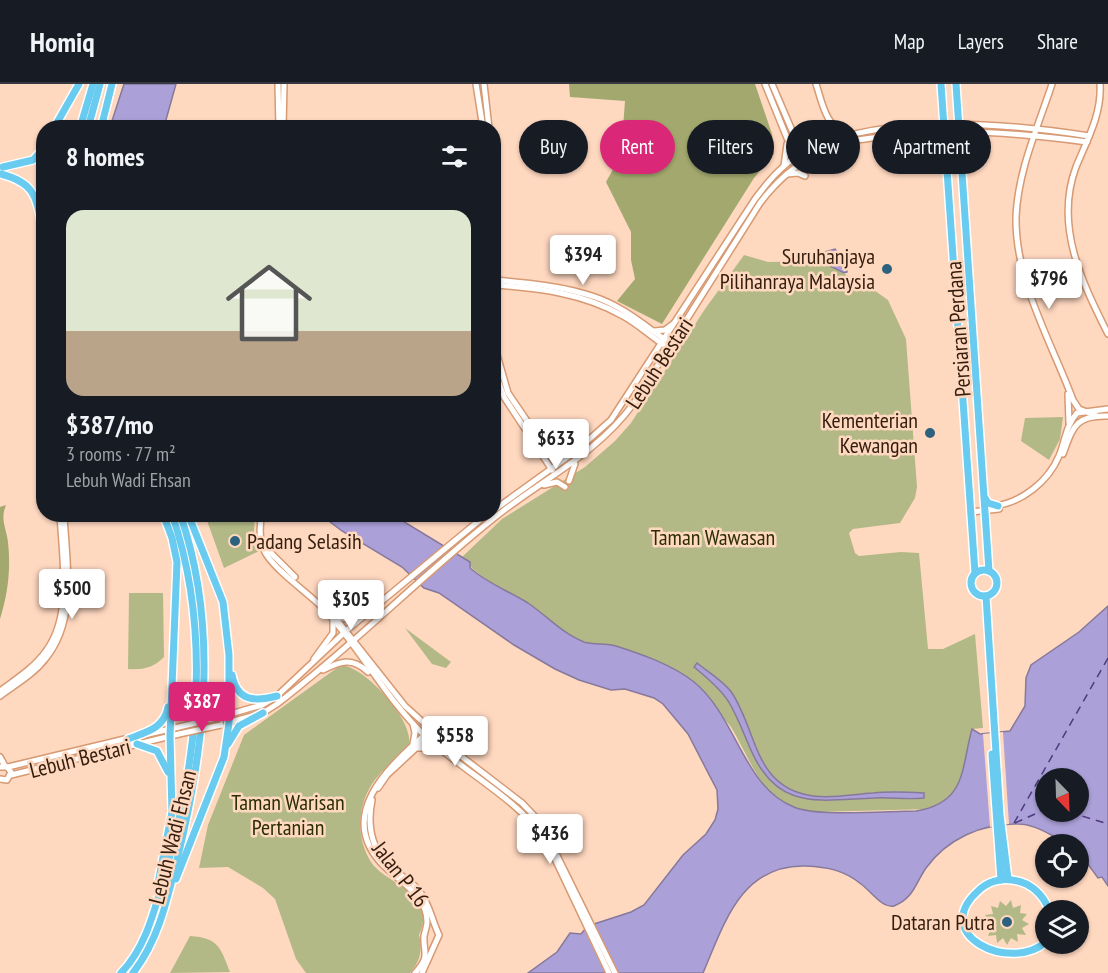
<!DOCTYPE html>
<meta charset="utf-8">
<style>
body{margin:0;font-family:"PT Sans Narrow",sans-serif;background:#242831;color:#f1f3f6;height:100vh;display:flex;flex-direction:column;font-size:22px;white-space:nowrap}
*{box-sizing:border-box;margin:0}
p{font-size:20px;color:#9ea1a6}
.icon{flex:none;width:33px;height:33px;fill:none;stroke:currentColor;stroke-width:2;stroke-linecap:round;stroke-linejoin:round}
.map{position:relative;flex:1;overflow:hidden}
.sheet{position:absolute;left:36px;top:36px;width:465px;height:402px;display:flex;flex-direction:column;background:#171b24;border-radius:24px;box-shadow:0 2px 4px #0004}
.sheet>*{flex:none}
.banner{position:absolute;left:519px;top:36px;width:498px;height:54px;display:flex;gap:12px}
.needle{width:39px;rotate:157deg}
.tools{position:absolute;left:1035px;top:684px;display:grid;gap:12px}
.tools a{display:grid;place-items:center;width:54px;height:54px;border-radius:50%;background:#171b24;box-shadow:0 2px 4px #0004;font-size:30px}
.price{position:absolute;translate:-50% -51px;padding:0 14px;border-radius:6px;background:#fff;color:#222;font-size:20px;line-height:39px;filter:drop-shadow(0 2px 3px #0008)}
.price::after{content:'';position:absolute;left:50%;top:36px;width:18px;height:14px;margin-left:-9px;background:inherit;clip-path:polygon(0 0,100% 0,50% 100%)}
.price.current{background:#db2777;color:#fff}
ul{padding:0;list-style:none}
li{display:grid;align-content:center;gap:12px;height:318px;padding:0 30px}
li span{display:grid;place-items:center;height:186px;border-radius:18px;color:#555}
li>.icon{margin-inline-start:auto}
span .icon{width:108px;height:108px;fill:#fffc;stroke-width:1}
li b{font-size:26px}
h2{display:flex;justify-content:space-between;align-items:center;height:72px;padding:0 30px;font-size:26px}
.chip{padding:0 21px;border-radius:27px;background:#171b24;box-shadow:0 2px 4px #0004;font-size:21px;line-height:54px}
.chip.current{background:#db2777;color:#fff}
header{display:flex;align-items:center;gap:36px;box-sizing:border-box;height:84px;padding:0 30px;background:#171b24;border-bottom:2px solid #363941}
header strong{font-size:28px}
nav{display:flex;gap:33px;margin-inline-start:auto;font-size:21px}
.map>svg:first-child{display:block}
</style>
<header>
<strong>Homiq</strong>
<nav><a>Map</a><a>Layers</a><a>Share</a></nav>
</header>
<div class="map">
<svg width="1108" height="889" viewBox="0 0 1108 889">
<rect width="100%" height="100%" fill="#ffd8c0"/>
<!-- green -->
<g fill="#b3b986">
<path d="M744 171 768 178 820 177 871 204 888 216 906 255 917 403 915 414 900 439 853 445 849 449 855 469 859 472 901 468 919 469 928 565H943L975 550 983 644 972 645C962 682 969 705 930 725L817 728C762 723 755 683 731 643 726 634 671 586 660 579 656 576 618 563 613 562 604 560 594 561 586 558 564 552 548 532 529 520 505 504 480 497 462 473L502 435 585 383 615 357 631 339 705 225Z"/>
<path d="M1063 333 1060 355 1049 376 1021 357 1025 334Z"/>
<path d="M205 431H255L254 448 259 467 224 484Z"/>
<path d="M129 509H163L164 573C153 584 143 586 128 585Z"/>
<path d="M405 544 451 578 446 584 432 580Z"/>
<path d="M341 581C364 582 414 636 409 660 398 674 382 685 372 700 357 724 356 754 371 778 385 800 439 809 419 851 423 865 420 878 410 889H306L296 875 275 815 263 804 228 783 199 784 208 741 244 651Z"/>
<path d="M1011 816 1013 824 1021 821 1020 829 1027 830 1022 836 1029 840 1022 844 1026 851 1017 850 1018 858 1011 854 1007 861 1003 854 997 859 996 851 988 852 991 845 984 842 990 838 985 831 993 830 991 822 998 824 1000 817 1006 822Z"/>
<path d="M190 852C219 854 220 863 230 888L170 889Z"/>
</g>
<!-- forest -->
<g fill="#a3a96e">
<path d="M569 0H755L772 50 774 70 754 94 662 240 617 217 635 195 631 176V148L606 98 621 71 625 17 570 13Z"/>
<path d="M6 421C0 436 6 443 8 458 11 485 8 509 0 535V423Z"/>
</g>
<!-- water -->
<g fill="#aba0d8" stroke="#87799b" stroke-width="1.5" fill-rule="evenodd">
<path d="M124 0H176L164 43H110Z"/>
<path d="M835 165 846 180 847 188 844 189 820 177 825 168Z"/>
<path d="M321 431H393L470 478V484C488 500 509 507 528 519 547 532 563 550 584 558 594 561 606 559 616 562 641 570 673 581 694 598 737 633 743 703 794 723 816 733 888 727 916 727 967 719 961 684 972 645L980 650 1010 647 1025 622 1026 594 1031 581 1079 548 1108 522V802L1102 793 1098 794 1079 768 1078 760C1059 760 1041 740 1018 740 982 739 947 755 926 784 915 800 914 814 894 822 881 824 871 807 861 800 844 786 827 783 806 782 741 780 724 840 703 889H528L557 868 570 849 581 850 588 842 631 828 644 821 683 771 706 750 715 736 718 725 717 706 688 650 663 620 654 614 625 605 611 606 579 596 555 585 514 561 439 509 424 504 402 483 342 447ZM1046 694H1078V728H1046Z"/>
<path d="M697 579C708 588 725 598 732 609 758 649 754 704 813 712 833 715 854 710 873 709 890 707 908 708 924 709V714C907 716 891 713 874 714 819 716 777 728 750 664 731 620 732 614 694 583Z"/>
</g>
<!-- pier -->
<path fill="#ffd8c0" d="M1003 648 1009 740 990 743 983 650Z"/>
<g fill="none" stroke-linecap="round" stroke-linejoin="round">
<!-- ferry -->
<g stroke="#4d3b7e" stroke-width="1.5" stroke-dasharray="8 6" stroke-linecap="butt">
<path d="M1069 728 1108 740"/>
<path d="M1014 739 1108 574"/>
<path d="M1015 739 1046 725"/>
</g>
<defs>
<g id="secondary">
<path d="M278 0 279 44"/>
<path d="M476 0 483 44"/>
<path d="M484 0 489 44"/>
<path d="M765 0 796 76"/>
<path d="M772 0 803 72"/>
<path d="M816 0C822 18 826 45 848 50"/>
<path d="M1052 0C1038 43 1018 86 1016 133 1015 197 1051 257 1073 316L1079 325 1097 332"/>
<path d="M1100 0C1102 30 1087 56 1076 83 1054 142 1082 198 1108 250"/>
<path d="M283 44 284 0"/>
<path d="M797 57 803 62 815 61"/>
<path d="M784 82 787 60"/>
<path d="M787 90 798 89 805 92"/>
<path d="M494 196C527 199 563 202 595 213 622 222 644 241 667 257"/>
<path d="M494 201C538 204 583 209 623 232 638 240 650 252 664 261"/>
<path d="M654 247 665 246 673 240"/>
<path d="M494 260 508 309 557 381"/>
<path d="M494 284 504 313 552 386"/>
<path d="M1068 310 1069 339"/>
<path d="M549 368 559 371 569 369"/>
<path d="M1063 370C1073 343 1075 331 1108 332"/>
<path d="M569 397 575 380"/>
<path d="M544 401 557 398 565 403"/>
<path d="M995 422C1022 418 1048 398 1059 372 1065 358 1066 341 1077 329L1108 325"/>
<path d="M494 426 576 367 611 336 755 115C767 99 779 84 796 73 869 27 1007 39 1089 52"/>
<path d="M971 428 999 425"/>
<path d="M262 430C259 444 259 458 266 470 279 490 309 509 326 527 362 567 386 615 425 652 464 688 515 713 546 756L609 889"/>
<path d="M265 460 271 469 295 493"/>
<path d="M333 531 405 622 457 669 522 719 541 739 615 889"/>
<path d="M337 533 352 536 363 532"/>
<path d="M314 575 333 549V537"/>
<path d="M323 586C341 577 352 573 368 588"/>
<path d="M0 607C16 595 34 584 46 567 73 531 62 473 60 430"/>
<path d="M0 612C16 600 34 590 46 574 78 534 66 478 64 430"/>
<path d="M220 633 262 621 277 612 347 546 487 430"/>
<path d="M227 639 263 629 277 620C353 562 420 493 494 434 543 395 597 370 634 319L760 119C778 95 799 77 827 65 846 56 869 54 890 52 956 44 1021 49 1087 58"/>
<path d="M144 651 179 643"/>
<path d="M413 660 415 649 413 640"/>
<path d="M417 664H438"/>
<path d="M0 673 5 682"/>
<path d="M0 683H7L11 688 7 696 0 695"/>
<path d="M8 683 129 654"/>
<path d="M11 691 179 650"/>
<path d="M378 704 387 691 430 651"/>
<path d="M372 716C367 741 371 766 392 784 401 792 413 798 420 808 430 821 432 837 439 851L422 889"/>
<path d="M415 889C431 871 423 870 424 852 425 847 427 843 427 838 427 811 401 799 384 782 334 732 389 682 427 649"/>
</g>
<g id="primary">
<path d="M941 0 975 489"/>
<path d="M956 0 989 487"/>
<path d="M54 44 79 0"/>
<path d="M80 44 93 0"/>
<path d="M88 44 100 0"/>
<path d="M101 44 112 0"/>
<path d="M3 83 33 76 44 64"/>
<path d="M1 90C39 100 36 117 44 151"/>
<path d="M985 414 988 419 998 422"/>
<circle cx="984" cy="499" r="13"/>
<path d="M986 512 1000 731 1008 795"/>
<path d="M232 591C237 617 254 618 277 612"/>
<path d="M128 655C146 648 164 645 168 623"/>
<path d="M137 660 157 667 168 688"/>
<path d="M228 660 239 642 263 629"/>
<path d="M992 670 1001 796"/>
<path d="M176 795 224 673 229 639V571L223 518 188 430"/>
<path d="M158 799 172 728 170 652 177 478 172 454 163 430"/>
<path d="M1046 858C1010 889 929 851 978 807 987 798 1000 794 1012 796 1030 798 1043 810 1049 826"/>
<path d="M121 889C146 863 154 827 164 794 198 677 212 548 172 430"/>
<path d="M133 889C159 855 167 816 177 776 205 664 219 541 180 430"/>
</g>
</defs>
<!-- secondary casing -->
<use href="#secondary" stroke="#d79a73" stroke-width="8"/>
<!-- primary casing -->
<use href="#primary" stroke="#fff" stroke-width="10"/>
<!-- secondary -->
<use href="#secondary" stroke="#fff" stroke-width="5"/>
<!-- primary -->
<use href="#primary" stroke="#68cbef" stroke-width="7"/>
<defs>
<g id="secondary-bridge">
<path d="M179 643 220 633"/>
<path d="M179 650 221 641"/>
</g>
</defs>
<!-- secondary-bridge casing -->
<use href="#secondary-bridge" stroke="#d79a73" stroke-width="8" stroke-linecap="butt"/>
<!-- secondary-bridge -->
<use href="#secondary-bridge" stroke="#fff" stroke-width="5"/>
</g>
<!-- markers -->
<g fill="#2c627d" stroke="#ffd8c0" stroke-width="2">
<circle cx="887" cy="185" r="6"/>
<circle cx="930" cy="349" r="6"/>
<circle cx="235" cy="457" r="6"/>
<circle cx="1007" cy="838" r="6"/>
</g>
<g text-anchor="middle" stroke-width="5" stroke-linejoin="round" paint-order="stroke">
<!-- poi labels -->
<g font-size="22" fill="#341d0d" stroke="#ffd8c0" text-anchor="end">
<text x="875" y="180">Suruhanjaya<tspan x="875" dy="25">Pilihanraya Malaysia</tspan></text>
<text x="918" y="344">Kementerian<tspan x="918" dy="25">Kewangan</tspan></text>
<text x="247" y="465" text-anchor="start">Padang Selasih</text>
<text x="995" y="846">Dataran Putra</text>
</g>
<!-- street labels -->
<g font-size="22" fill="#341d0d" stroke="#ffd8c0">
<text transform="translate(958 245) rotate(-94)" y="8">Persiaran Perdana</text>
<text transform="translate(659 279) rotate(-57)" y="8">Lebuh Bestari</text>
<text transform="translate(80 674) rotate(-14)" y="8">Lebuh Bestari</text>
<text transform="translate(172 753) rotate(-76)" y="8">Lebuh Wadi Ehsan</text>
<text transform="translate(401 790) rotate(52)" y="8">Jalan P 16</text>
</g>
<!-- park labels -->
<g font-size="22" fill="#2b2e00" stroke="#ffd8c0">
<text x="713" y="461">Taman Wawasan</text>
<text x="288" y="726">Taman Warisan<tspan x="288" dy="25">Pertanian</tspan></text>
</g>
</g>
</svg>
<div class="tools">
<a><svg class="needle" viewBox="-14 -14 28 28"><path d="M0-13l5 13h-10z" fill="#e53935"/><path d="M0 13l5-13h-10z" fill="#9ea1a6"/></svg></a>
<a><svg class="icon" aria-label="locate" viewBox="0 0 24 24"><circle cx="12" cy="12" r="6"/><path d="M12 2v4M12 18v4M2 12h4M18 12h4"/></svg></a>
<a><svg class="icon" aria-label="layers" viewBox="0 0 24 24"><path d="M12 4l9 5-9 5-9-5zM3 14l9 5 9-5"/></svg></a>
</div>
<b class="price" style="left:583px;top:202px">$394</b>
<b class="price" style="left:1049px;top:226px">$796</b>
<b class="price" style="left:556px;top:386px">$633</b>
<b class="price" style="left:72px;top:536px">$500</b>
<b class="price" style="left:351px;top:547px">$305</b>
<b class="price current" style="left:202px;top:649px">$387</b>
<b class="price" style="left:455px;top:683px">$558</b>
<b class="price" style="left:550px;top:781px">$436</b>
<div class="banner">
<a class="chip">Buy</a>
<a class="chip current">Rent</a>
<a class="chip">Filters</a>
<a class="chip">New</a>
<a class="chip">Apartment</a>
</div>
<section class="sheet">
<h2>8 homes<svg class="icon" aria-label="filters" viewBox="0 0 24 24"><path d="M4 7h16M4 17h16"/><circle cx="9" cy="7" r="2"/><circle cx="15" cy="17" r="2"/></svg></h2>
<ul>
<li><span style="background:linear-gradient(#dfe7d0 65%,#b9a48a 0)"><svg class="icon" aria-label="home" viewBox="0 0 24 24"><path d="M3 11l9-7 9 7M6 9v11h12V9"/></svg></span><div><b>$387/mo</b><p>3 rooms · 77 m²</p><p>Lebuh Wadi Ehsan</p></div></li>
</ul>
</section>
</div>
